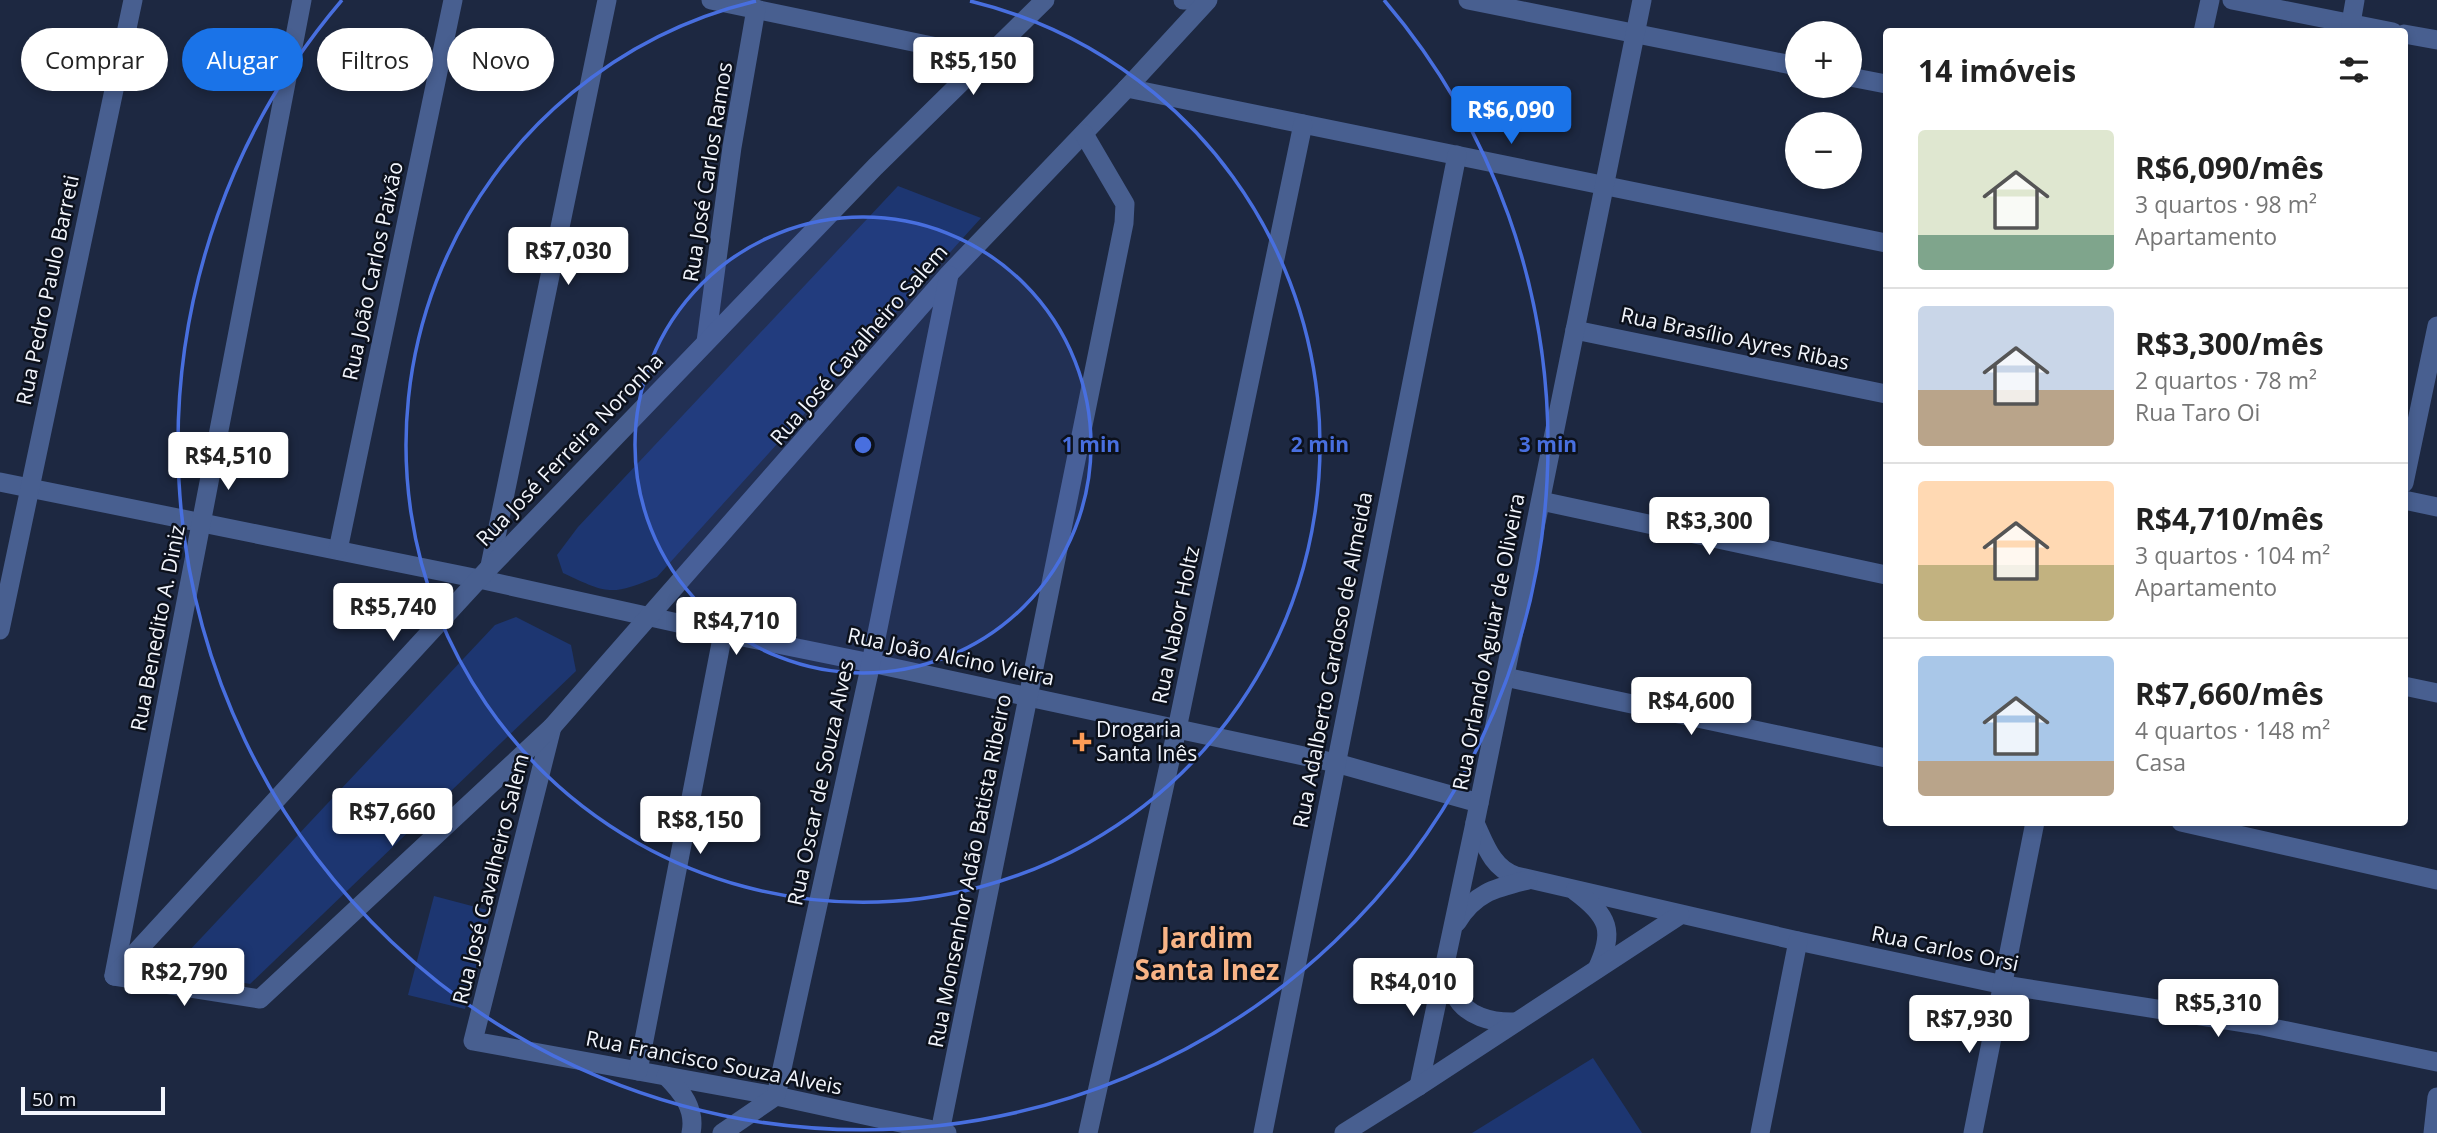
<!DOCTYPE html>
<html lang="pt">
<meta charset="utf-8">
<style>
body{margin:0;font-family:"Open Sans",sans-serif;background:#f6f6f6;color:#222;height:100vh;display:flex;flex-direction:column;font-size:26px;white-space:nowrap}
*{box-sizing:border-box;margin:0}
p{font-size:23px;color:#767676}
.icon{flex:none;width:38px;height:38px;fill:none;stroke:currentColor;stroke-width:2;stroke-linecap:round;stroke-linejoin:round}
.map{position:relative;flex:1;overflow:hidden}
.sheet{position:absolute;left:1883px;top:28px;width:525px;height:798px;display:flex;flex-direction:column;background:#fff;border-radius:7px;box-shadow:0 4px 10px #0003}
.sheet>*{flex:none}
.guide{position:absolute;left:21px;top:28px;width:665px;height:63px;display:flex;gap:14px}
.tools{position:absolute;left:1785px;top:21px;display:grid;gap:14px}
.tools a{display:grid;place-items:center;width:77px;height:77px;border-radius:50%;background:#fff;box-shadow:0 4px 10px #0003;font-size:35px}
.scale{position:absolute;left:21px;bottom:18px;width:144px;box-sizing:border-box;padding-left:7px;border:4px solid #f2f5fc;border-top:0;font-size:19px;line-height:24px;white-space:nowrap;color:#f2f5fc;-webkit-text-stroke:5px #0c111c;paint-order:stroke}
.price{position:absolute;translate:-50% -60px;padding:0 16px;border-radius:7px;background:#fff;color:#222;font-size:23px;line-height:46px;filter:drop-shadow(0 2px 4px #0008)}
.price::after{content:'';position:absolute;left:50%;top:42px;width:21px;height:16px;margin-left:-10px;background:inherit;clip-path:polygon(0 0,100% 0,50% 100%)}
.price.on{background:#1a73e8;color:#fff}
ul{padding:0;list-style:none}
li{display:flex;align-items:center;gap:21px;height:175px;padding:0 35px}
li+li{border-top:2px solid #e0e0e0}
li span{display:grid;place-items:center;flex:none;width:196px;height:140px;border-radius:7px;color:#555}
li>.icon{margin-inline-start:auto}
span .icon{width:84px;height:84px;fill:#fffc;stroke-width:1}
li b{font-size:30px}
h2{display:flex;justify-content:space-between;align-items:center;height:84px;padding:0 35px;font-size:30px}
.pill{padding:0 24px;border-radius:32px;background:#fff;box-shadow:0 4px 10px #0003;font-size:24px;line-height:63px}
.pill.on{background:#1a73e8;color:#fff}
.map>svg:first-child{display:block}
</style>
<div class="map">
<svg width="2437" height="1133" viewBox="0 0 2437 1133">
<rect width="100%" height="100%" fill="#1d2841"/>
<!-- green -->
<g fill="#1d3671">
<path d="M898 186 981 218 657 577C611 596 608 594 563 573L557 555 578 527Z"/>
<path d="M516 617 571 645 576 671 250 984 172 969 495 625Z"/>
<path d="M434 896 491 911 465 1009 408 995Z"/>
<path d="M1593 1058 1642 1133H1472Z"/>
</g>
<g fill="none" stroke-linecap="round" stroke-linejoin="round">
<!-- street -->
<g stroke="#485f90" stroke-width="19">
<path d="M711 0 985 57"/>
<path d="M1183 0H1202"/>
<path d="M1468 0 1797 66"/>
<path d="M2232 0 2393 32"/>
<path d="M2351 23 2355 0"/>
<path d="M2203 32 2210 0"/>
<path d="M2404 34 2437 40"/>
<path d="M1850 77 1886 84"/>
<path d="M1127 88 1886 243"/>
<path d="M1575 330 1886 394"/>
<path d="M706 342 732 147 756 9"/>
<path d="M0 482 479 579 723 633 871 663 1336 763 1479 803"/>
<path d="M2404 483 2437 326"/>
<path d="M2404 500 2437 507"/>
<path d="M1541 501 1886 575"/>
<path d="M338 550 453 0"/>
<path d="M490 566 607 0"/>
<path d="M0 630 133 0"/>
<path d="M1505 677 1886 758"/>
<path d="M2404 686 2437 693"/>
<path d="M552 727 473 1041 776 1096 947 1133"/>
<path d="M2181 822 2437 880"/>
<path d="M1475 823C1485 844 1492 868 1516 876L1798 941 2004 985 2258 1025 2437 1062"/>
<path d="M1575 891C1609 916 1615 931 1597 969"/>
<path d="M1457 922C1475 892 1496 888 1528 880"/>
<path d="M1448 966C1450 975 1450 985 1454 993 1465 1017 1493 1023 1516 1022"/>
<path d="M114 975 302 0"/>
<path d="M114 976 260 999 552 727 949 274 1127 88 1208 0"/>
<path d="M114 976 490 567 875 167 1045 0"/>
<path d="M638 1071 723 633"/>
<path d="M666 1076C682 1092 696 1109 691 1133"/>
<path d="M1419 1086 1475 823 1642 0"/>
<path d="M940 1132 1124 223 1125 204 1084 134"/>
<path d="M722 1133 776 1096 871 663 949 275"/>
<path d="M1088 1133 1177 729 1303 124"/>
<path d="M1263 1133 1457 155"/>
<path d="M1344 1133 1419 1086 1680 915"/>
<path d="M1760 1133 1798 941"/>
<path d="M1973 1133 2035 822"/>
<path d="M2433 1133 2437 1097"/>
</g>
</g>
<!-- distance rings -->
<circle cx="863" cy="445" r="228" fill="#486fdf" fill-opacity=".12"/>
<g fill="none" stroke="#486fdf" stroke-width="3.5">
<circle cx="863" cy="445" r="228"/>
<path d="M970 1A457 457 0 1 1 756 1"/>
<path d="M1384 0A685 685 0 1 1 342 0"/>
</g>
<!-- markers -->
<path fill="#fd9c56" stroke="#0c111c" stroke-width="2.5" d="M1078.5 731.5h7v7h7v7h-7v7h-7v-7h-7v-7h7z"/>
<g text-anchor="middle" stroke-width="5" stroke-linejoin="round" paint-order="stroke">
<!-- street labels -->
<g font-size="21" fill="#f2f5fc" stroke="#0c111c">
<text transform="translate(708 172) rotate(-81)" y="7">Rua José Carlos Ramos</text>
<text transform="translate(373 271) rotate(-78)" y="7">Rua João Carlos Paixão</text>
<text transform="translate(48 290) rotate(-78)" y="7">Rua Pedro Paulo Barreti</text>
<text transform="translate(1735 339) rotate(12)" y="7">Rua Brasílio Ayres Ribas</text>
<text transform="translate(859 345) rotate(-49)" y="7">Rua José Cavalheiro Salem</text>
<text transform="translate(570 450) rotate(-46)" y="7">Rua José Ferreira Noronha</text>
<text transform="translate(1176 625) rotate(-78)" y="7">Rua Nabor Holtz</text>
<text transform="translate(158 628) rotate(-79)" y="7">Rua Benedito A. Diniz</text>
<text transform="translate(1489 642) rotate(-79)" y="7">Rua Orlando Aguiar de Oliveira</text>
<text transform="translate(951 657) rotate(12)" y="7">Rua João Alcino Vieira</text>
<text transform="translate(1333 660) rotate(-79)" y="7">Rua Adalberto Cardoso de Almeida</text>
<text transform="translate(821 783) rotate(-78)" y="7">Rua Oscar de Souza Alves</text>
<text transform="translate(970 871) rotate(-79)" y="7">Rua Monsenhor Adão Batista Ribeiro</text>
<text transform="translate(491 879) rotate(-76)" y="7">Rua José Cavalheiro Salem</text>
<text transform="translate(1945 949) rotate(12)" y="7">Rua Carlos Orsi</text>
<text transform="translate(714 1063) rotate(11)" y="7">Rua Francisco Souza Alveis</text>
</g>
<!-- poi labels -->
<g font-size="21" fill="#f2f5fc" stroke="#0c111c" text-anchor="start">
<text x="1096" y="737">Drogaria<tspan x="1096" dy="24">Santa Inês</tspan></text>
</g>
<!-- district labels -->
<g font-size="28" font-weight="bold" fill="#f8b486" stroke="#0c111c">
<text x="1207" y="948">Jardim<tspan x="1207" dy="32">Santa Inez</tspan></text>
</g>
</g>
<circle cx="863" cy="445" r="10" fill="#486fdf" stroke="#0c111c" stroke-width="3.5"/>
<g font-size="21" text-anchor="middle" font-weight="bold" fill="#486fdf" stroke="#0c111c" stroke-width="5" stroke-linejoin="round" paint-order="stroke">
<text x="1091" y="452">1 min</text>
<text x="1320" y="452">2 min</text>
<text x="1548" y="452">3 min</text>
</g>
</svg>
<div class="tools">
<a>+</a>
<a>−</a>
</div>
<div class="scale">50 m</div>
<b class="price" style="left:973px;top:97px">R$5,150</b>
<b class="price on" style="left:1511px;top:146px">R$6,090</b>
<b class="price" style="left:568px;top:287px">R$7,030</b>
<b class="price" style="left:228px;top:492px">R$4,510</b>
<b class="price" style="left:1709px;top:557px">R$3,300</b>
<b class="price" style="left:393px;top:643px">R$5,740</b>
<b class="price" style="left:736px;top:657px">R$4,710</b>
<b class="price" style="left:1691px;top:737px">R$4,600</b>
<b class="price" style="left:392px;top:848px">R$7,660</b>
<b class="price" style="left:700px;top:856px">R$8,150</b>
<b class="price" style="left:184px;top:1008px">R$2,790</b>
<b class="price" style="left:1413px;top:1018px">R$4,010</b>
<b class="price" style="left:2218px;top:1039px">R$5,310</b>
<b class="price" style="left:1969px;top:1055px">R$7,930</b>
<div class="guide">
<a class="pill">Comprar</a>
<a class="pill on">Alugar</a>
<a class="pill">Filtros</a>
<a class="pill">Novo</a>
</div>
<section class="sheet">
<h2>14 imóveis<svg class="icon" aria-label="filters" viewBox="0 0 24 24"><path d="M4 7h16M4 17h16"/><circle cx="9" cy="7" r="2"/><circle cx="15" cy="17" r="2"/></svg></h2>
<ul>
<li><span style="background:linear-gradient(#dfe7d0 75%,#7fa58c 0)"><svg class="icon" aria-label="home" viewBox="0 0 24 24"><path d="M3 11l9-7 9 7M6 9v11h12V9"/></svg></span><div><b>R$6,090/mês</b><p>3 quartos · 98 m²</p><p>Apartamento</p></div></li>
<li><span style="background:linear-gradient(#c9d6e8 60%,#b9a48a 0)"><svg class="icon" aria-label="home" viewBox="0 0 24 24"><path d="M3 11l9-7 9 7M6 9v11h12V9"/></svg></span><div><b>R$3,300/mês</b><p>2 quartos · 78 m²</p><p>Rua Taro Oi</p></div></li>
<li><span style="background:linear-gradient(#ffd9b3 60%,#c2b280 0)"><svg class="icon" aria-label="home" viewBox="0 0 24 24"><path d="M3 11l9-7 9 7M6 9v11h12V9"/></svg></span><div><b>R$4,710/mês</b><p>3 quartos · 104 m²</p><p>Apartamento</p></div></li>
<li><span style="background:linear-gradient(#a9c7e8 75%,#b9a48a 0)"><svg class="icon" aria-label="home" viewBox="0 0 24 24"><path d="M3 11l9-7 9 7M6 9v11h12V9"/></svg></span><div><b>R$7,660/mês</b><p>4 quartos · 148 m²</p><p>Casa</p></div></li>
</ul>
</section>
</div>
